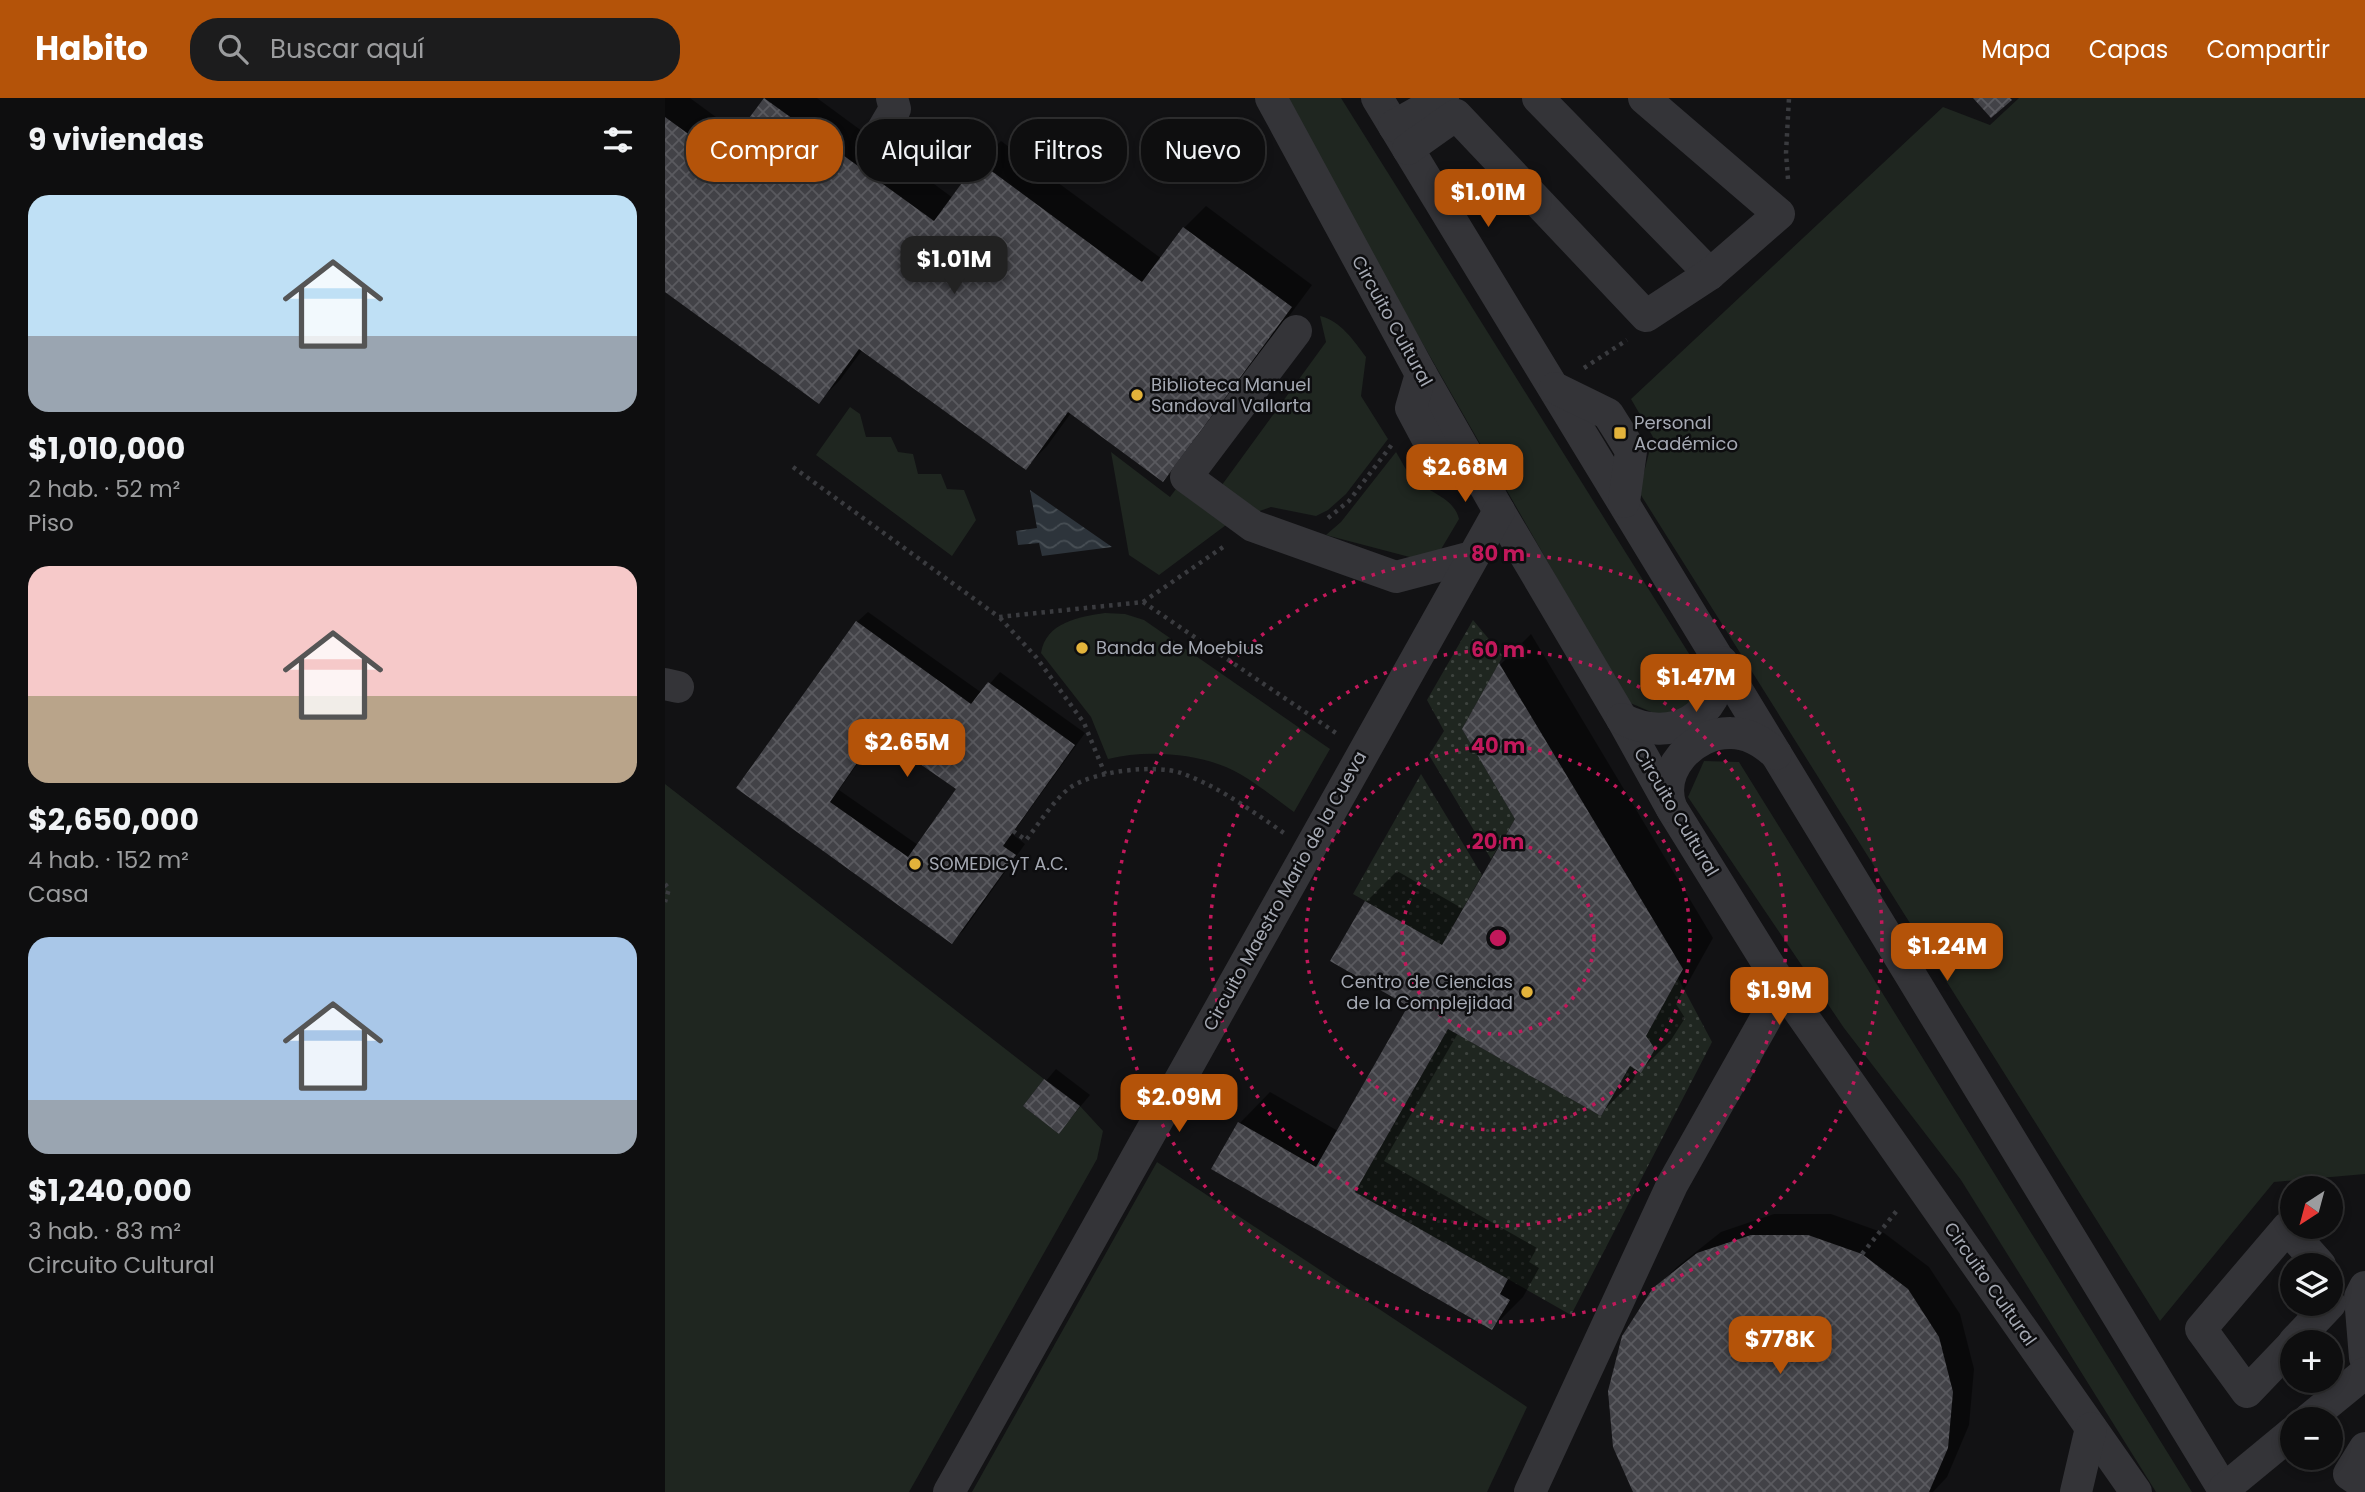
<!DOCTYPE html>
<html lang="es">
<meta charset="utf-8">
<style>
body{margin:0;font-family:Poppins,sans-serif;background:#1c1c1d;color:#f1f3f6;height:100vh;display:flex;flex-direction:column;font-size:26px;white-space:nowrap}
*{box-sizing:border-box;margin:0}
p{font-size:23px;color:#9b9c9e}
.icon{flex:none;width:38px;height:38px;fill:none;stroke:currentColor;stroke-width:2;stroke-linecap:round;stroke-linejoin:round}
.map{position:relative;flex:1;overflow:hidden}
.panel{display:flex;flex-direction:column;background:#0e0e0f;width:665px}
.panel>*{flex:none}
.guide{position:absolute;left:21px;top:21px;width:665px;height:63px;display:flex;gap:14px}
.needle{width:46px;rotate:216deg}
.fabs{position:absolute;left:1615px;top:1078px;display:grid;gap:14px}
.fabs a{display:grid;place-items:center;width:63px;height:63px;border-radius:50%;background:#0e0e0f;box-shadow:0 4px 10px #0003,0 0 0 2px #2e2e2f;font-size:35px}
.price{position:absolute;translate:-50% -60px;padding:0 16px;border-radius:14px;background:#b45309;color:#fff;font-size:23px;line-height:46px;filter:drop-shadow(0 2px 4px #0008)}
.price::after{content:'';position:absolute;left:50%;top:42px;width:21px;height:16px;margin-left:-10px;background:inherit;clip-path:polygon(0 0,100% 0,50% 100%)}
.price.active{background:#222;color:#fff}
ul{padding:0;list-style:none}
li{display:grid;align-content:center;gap:14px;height:371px;padding:0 28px}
li span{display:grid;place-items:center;height:217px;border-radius:21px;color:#555}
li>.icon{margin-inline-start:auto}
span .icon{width:126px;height:126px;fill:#fffc;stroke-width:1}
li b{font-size:30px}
h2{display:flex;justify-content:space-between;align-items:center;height:84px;padding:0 28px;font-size:30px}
.pill{padding:0 24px;border-radius:28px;background:#0e0e0f;box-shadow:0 4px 10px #0003,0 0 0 2px #2e2e2f;font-size:24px;line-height:63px}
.pill.active{background:#b45309;color:#fff}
header{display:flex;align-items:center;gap:42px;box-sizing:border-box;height:98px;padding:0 35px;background:#b45309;color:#fff}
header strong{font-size:33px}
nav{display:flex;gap:38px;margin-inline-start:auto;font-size:24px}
.search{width:490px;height:63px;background:#1c1c1d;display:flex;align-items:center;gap:18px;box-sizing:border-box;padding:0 24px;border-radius:28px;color:#9b9c9e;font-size:26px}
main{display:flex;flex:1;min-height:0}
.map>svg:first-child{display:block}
</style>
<header>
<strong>Habito</strong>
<div class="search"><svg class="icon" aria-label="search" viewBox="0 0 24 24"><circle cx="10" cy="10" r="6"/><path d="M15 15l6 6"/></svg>Buscar aquí</div>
<nav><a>Mapa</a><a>Capas</a><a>Compartir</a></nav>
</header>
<main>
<section class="panel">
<h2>9 viviendas<svg class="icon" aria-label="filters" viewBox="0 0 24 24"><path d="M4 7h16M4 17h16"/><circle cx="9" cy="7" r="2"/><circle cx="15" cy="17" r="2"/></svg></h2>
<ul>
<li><span style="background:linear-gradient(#bfe0f5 65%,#9aa5b1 0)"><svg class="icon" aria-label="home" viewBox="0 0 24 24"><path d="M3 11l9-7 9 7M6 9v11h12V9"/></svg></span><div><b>$1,010,000</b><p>2 hab. · 52 m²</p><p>Piso</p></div></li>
<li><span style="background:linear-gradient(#f6c9c9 60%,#b9a48a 0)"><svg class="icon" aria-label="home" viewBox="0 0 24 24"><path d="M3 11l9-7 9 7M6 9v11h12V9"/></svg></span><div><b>$2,650,000</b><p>4 hab. · 152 m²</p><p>Casa</p></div></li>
<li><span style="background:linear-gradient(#a9c7e8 75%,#9aa5b1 0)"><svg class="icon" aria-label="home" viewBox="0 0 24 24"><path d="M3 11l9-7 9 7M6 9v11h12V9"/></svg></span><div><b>$1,240,000</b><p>3 hab. · 83 m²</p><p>Circuito Cultural</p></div></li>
</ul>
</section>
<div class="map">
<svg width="1700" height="1394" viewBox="0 0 1700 1394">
<defs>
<pattern id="garden-dots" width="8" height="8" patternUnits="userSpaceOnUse" patternTransform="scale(1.75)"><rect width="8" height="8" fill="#1f2620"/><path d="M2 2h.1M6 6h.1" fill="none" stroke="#3d433e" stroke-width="1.8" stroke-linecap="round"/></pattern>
<pattern id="water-waves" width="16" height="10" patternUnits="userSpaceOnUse" patternTransform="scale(1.75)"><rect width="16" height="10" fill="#2d343b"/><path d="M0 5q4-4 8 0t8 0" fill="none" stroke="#484f55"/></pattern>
<pattern id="building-cross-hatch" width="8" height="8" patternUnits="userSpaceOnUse" patternTransform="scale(1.75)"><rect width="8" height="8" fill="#424247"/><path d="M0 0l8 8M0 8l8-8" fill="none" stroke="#5a5a5f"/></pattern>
</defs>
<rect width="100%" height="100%" fill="#121214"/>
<!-- grass -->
<g fill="#1f2620">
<path d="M617 0H676L1038 578 1032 607 1000 620 963 604Z"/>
<path d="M1354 0H1700V1076L1609 1084 1495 1223 974 394 988 339 966 301 1278 9 1325 27Z"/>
<path d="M655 218C676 223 689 243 701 259L696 298 723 341 681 396 663 412 651 418 606 409 589 415 554 391 661 244Z"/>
<path d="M185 309 195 316 201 339H226L233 354 248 356 253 376H276L282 391 299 392 311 422 287 458 151 357Z"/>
<path d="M446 354 505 399 511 391 561 427 494 477 464 457Z"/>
<path d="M731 354C736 362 742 375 749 382 764 394 789 400 794 421L775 453 756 462 661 437 676 424Z"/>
<path d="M440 515 460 516 479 522 665 651 629 714C612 702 594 687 575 676 539 655 483 651 443 661L426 619 376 555C381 524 414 519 440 515Z"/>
<path d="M1039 663 1074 664 1527 1394H1491L1296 1082 1179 930 1023 699Z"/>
<path d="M0 686 379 981 358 1008 394 1036 415 1008 438 1033 432 1061 244 1394H0Z"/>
<path d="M492 1064 862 1309 822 1394H307Z"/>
</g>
<!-- garden -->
<g fill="url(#garden-dots)">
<path d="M808 522 838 558 797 631 850 721 826 761 764 657 779 633 762 602Z"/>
<path d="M756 676 817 777 777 847 688 796Z"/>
<path d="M1013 880 1047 944 906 1217 690 1094 783 931 936 1018 965 968 976 974 981 938Z"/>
</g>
<!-- water -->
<path fill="url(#water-waves)" d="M365 392 447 449 377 458 374 445 353 447 351 433 372 430Z"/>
<!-- shadow -->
<g fill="#0007" fill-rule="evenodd">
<path d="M0 0H25L74 36 101 0H152L288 100 315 64 336 43 497 161 519 130 541 108 647 187 519 360 498 382 406 315 382 348 361 369 198 251 175 282 153 304 0 191Z"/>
<path d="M203 514 317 595 335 574 420 635 347 736 360 746 298 833 287 843 73 689 192 524ZM214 635 293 690 253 747 174 692Z"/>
<path d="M866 536 1048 840 1011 906 1020 920 1006 942 976 972 974 971 966 985 935 1016 793 935 719 1063 872 1150 864 1164 874 1170 858 1199 827 1230 575 1025 605 994 673 1033 745 907 701 804 732 773 800 812 852 721 799 631 836 566Z"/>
<path d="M391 971 425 997 394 1034 360 1008Z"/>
<path d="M1109 1116H1166L1219 1135 1264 1169 1295 1216 1309 1271 1304 1327 1282 1379 1268 1394H970L989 1191 1012 1169 1056 1134Z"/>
</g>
<!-- building -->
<g fill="url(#building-cross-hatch)" fill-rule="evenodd">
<path d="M99 0 269 123 313 63 477 184 518 129 627 209 498 384 403 314 361 372 194 251 154 306 0 194V19L55 59Z"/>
<path d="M1308 0H1345L1347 2 1326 20Z"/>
<path d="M191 523 306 606 323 584 410 647 338 748 351 757 287 846 71 690ZM212 636 291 691 243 759 165 704Z"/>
<path d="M834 565 1018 871 981 938 990 951 976 975 965 968 936 1018 783 931 690 1094 843 1181 835 1196 845 1202 827 1232 546 1071 573 1024 651 1069 743 908 665 863 700 803 777 847 850 721 797 631Z"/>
<path d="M379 981 415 1008 394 1036 358 1008Z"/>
<path d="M1086 1137H1143L1197 1156 1243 1191 1274 1239 1288 1294 1283 1350 1264 1394H968L948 1349 943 1293 957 1238 988 1190 1032 1155Z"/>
</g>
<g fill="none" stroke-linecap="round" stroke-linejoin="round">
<!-- path -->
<g stroke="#3a3b3f" stroke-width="4.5" stroke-dasharray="3.5 5" stroke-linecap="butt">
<path d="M1123 81 1121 55 1124 0"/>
<path d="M919 270 962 242"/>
<path d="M128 369 334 519 478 504 674 637"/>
<path d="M663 420 684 403 728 345"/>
<path d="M478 504 561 447"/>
<path d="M335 520 371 559 419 625 440 676"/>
<path d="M348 733 361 742C373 727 390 700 406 689 430 673 490 666 516 675 553 688 587 713 619 735"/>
<path d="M0 786 4 791 0 804"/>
<path d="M1197 1156 1234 1110"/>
</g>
<!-- minor -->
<g stroke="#343438" stroke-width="32">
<path d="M606 0 756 276 834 413 957 621 1007 711 1118 890 1471 1394"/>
<path d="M712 0 1560 1394"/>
<path d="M873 0 1045 176"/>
<path d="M729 28 778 0"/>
<path d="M207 50 230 11 227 0"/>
<path d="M743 51 791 17 981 218 1045 176 1114 116 979 0"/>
<path d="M631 233 521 379 588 428 731 479 807 459"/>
<path d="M756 276 746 310 770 355 813 374"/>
<path d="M890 290 943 316 955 335 966 353 959 404"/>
<path d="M0 586 13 589"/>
<path d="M957 621C1007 646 1054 621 1057 564"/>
<path d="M1006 709C993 672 1028 634 1066 635 1084 635 1098 644 1111 656"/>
<path d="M1700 1189 1695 1199 1700 1260"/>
<path d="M1629 1244 1665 1206"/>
<path d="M1628 1246 1582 1294 1536 1231 1622 1130 1655 1167"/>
<path d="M1644 1321 1700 1275"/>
<path d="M1700 1350 1684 1376 1700 1387"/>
<path d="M1559 1391 1628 1334"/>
<path d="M284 1394 834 413"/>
<path d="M865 1394 1007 1087 1118 890"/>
<path d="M1411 1394 1426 1330"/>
</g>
</g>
<!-- distance rings -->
<g fill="none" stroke="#c2185b" stroke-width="3.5" stroke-dasharray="3.5 7">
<circle cx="833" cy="840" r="96"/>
<circle cx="833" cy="840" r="192"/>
<circle cx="833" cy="840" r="288"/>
<circle cx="833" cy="840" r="384"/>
</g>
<!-- markers -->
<g fill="#e3b33b" stroke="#0d0d0f" stroke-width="2.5">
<circle cx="472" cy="297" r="7"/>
<rect x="948" y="328" width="14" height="14" rx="3.5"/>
<circle cx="417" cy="550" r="7"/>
<circle cx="250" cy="766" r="7"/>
<circle cx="862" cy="894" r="7"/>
</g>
<g text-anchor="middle" stroke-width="5" stroke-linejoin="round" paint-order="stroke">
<!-- street labels -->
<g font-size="18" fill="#a5a9b3" stroke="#0d0d0f">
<text transform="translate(727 223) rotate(61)" y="6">Circuito Cultural</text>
<text transform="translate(1011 714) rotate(59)" y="6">Circuito Cultural</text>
<text transform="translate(620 793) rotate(-61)" y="6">Circuito Maestro Mario de la Cueva</text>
<text transform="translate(1325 1186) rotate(55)" y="6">Circuito Cultural</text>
</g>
<!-- poi labels -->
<g font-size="18" fill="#a5a9b3" stroke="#0d0d0f" text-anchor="start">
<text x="486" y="293">Biblioteca Manuel<tspan x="486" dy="21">Sandoval Vallarta</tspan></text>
<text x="969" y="331">Personal<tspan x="969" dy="21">Académico</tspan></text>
<text x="431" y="556">Banda de Moebius</text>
<text x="264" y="772">SOMEDICyT A.C.</text>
<text x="848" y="890" text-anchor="end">Centro de Ciencias<tspan x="848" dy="21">de la Complejidad</tspan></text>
</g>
</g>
<circle cx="833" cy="840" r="10" fill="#c2185b" stroke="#0d0d0f" stroke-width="3.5"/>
<g font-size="21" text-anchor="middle" font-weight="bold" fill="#c2185b" stroke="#0d0d0f" stroke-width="5" stroke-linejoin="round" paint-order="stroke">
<text x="833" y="463">80 m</text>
<text x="833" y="559">60 m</text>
<text x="833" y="655">40 m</text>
<text x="833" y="751">20 m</text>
</g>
</svg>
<div class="fabs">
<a><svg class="needle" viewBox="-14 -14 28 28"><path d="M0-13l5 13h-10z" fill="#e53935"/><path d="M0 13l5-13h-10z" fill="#9b9c9e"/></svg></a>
<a><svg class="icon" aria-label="layers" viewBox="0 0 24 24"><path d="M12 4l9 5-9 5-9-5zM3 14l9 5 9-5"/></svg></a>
<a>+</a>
<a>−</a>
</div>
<b class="price" style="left:823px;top:131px">$1.01M</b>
<b class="price active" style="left:289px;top:198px">$1.01M</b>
<b class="price" style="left:800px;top:406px">$2.68M</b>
<b class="price" style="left:1031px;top:616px">$1.47M</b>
<b class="price" style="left:242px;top:681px">$2.65M</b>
<b class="price" style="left:1282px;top:885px">$1.24M</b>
<b class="price" style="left:1114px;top:929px">$1.9M</b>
<b class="price" style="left:514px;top:1036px">$2.09M</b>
<b class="price" style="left:1115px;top:1278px">$778K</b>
<div class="guide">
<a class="pill active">Comprar</a>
<a class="pill">Alquilar</a>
<a class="pill">Filtros</a>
<a class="pill">Nuevo</a>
</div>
</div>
</main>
